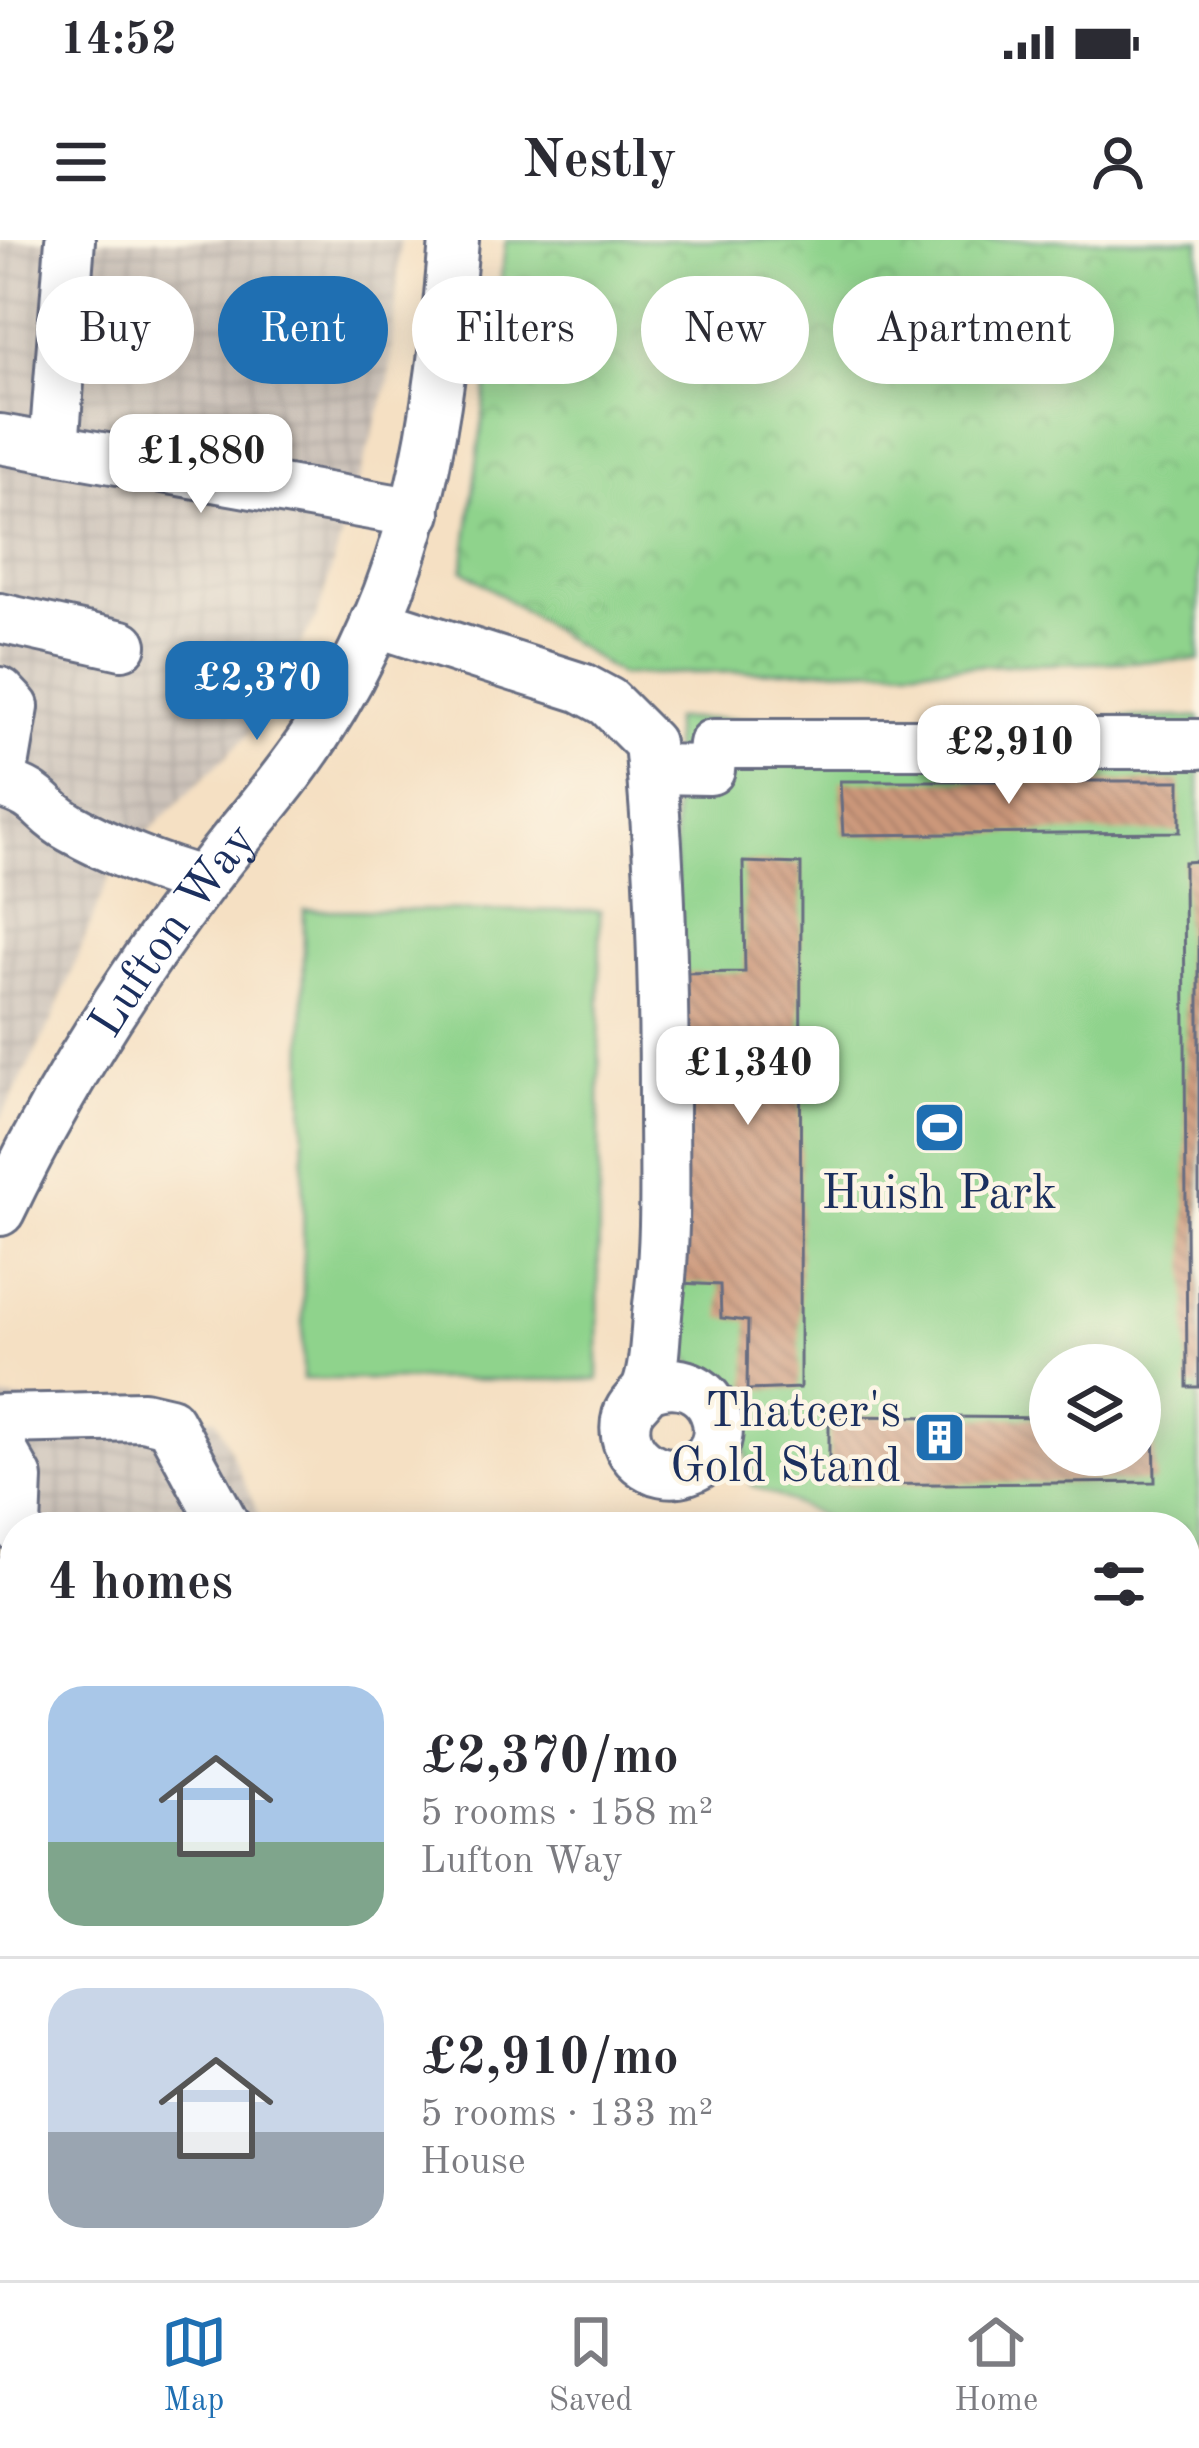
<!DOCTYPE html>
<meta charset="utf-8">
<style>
body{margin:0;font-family:"Old Standard TT",serif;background:#f2f2f3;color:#2b2b33;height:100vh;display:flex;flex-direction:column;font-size:45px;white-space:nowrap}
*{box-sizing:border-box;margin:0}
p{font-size:39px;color:#7c7c81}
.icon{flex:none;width:66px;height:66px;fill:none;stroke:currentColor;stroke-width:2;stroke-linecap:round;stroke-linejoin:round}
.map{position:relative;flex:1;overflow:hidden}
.side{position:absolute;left:0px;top:1272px;width:1200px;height:768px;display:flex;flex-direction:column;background:#fff;border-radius:48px 48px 0 0;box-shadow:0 6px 30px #0003}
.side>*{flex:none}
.hud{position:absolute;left:36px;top:36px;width:1128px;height:108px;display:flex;gap:24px}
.tools{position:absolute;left:1029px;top:1104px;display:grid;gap:24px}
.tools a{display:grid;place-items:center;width:132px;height:132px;border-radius:50%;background:#fff;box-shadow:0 6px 30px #0003;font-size:60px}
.price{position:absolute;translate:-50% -102px;padding:0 27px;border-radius:24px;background:#fff;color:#222;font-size:39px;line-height:78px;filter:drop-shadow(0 3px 6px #0008)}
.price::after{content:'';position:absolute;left:50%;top:72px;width:36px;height:27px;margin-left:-18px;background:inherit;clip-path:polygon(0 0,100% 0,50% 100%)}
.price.on{background:#1f6fb2;color:#fff}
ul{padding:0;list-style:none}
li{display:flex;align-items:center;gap:36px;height:300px;padding:0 48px}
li+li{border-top:3px solid #e1e1e2}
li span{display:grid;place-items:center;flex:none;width:336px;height:240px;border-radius:36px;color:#555}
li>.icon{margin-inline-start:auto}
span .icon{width:144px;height:144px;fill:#fffc;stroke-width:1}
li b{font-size:51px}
h2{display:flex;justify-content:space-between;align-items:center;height:144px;padding:0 48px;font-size:51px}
.chip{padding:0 42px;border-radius:54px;background:#fff;box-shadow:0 6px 30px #0003;font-size:42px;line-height:108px}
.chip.on{background:#1f6fb2;color:#fff}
.status{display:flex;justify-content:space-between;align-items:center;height:84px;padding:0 60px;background:#fff;direction:ltr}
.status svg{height:33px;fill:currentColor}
header{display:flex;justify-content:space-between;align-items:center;height:156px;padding:0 48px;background:#fff;font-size:54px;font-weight:600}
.menu{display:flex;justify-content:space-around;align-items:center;height:168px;border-top:3px solid #e1e1e2;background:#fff;font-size:33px;color:#7c7c81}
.menu a{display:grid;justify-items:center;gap:6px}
.menu .on{color:#1f6fb2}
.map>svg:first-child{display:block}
</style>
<div class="status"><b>14:52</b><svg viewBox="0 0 49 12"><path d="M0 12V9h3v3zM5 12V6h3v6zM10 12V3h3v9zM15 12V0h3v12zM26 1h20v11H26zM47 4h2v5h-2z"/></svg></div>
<header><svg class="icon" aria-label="menu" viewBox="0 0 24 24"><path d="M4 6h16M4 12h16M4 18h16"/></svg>Nestly<svg class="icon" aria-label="person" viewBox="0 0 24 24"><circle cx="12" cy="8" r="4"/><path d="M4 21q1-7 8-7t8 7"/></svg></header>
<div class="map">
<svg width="1199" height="2040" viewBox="0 0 1199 2040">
<defs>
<pattern id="industrial-grid" width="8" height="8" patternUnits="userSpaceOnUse" patternTransform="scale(3)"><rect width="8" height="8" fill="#ccc2b9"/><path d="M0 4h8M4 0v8" fill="none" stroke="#afa7a1"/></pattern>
<pattern id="park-crowns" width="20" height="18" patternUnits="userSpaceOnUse" patternTransform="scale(3)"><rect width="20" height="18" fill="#8fd38c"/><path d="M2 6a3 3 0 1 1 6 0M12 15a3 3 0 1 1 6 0" fill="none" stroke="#7bb57b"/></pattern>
<pattern id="building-back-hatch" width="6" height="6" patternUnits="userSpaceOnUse" patternTransform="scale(3)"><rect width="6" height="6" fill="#cc987a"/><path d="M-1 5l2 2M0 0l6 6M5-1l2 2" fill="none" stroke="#a57c67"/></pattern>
</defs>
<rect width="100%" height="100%" fill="#fcf5e5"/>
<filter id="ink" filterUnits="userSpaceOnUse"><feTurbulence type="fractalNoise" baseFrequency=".00833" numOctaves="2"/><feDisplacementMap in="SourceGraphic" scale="24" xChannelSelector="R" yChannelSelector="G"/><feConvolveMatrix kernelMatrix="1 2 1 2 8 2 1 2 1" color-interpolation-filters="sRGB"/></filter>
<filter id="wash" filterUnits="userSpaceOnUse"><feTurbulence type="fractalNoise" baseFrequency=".004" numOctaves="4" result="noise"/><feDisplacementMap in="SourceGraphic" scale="48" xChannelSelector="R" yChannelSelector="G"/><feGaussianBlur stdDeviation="2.7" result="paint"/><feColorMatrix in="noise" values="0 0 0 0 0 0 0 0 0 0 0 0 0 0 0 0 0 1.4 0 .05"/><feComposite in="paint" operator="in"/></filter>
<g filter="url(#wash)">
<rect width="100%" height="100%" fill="#f5e0c3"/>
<!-- industrial -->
<g fill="url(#industrial-grid)">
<path d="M0 0H401L389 140 317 377 246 497 114 625 52 781 0 880Z"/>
<path d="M0 1158 216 1178 264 1287H15V2025H1185V1320H1199V2040H0Z"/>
</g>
<!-- park -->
<path fill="url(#park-crowns)" stroke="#558175" stroke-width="3" d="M506 0H1199V420L620 435 463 330Z"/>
<!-- pitch -->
<g fill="#8fd38c" stroke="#558175" stroke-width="3" fill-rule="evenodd">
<path d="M1199 477V1301H1185V1287H847L752 1245 741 1184 681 1109 673 479ZM1050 1125H1140V1215H1050Z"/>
<path d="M304 670 600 671 598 1140 303 1139Z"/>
</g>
<g id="blocks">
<!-- building -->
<g fill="url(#building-back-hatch)">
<path d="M840 541H1180V592L843 595Z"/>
<path d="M1199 621V1147H1187L1184 622Z"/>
<path d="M743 622 801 624 800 1148 747 1150 748 1081 721 1078 720 1045 680 1043V733L745 732Z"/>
<path d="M829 1176 1050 1178V1215H1140V1178L1154 1179 1155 1242 829 1245Z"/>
<path d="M15 1667V1767L0 1768V1668Z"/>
<path d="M1185 1992H1199V2040H1142V2025H1185Z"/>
<path d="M97 2025H274L273 2040H97Z"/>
</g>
</g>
</g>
<g filter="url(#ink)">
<use href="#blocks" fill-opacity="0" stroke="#676d81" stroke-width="3"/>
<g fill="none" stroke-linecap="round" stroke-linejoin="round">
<defs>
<g id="minor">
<path d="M0 199 416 273"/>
<path d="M54 207 70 0"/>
<path d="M0 378 122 405"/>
<path d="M375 382 582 448 608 462 649 503C661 624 664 744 664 866 664 932 667 999 658 1065 655 1090 656 1124 647 1147 643 1157 631 1163 627 1176 617 1212 654 1242 687 1230 746 1210 713 1120 647 1149"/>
<path d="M0 452 14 467 1 544C43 555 40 571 71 588 108 609 161 630 202 641"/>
<path d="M652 529 710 530 713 504H1199"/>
<path id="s1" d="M0 971C56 854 127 741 205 638 241 590 283 545 316 494 419 338 439 181 454 0"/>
<path d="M0 1179 143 1176 169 1182 226 1287"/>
<path d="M0 1206 18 1238 16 1287"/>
<path d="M1185 1343H1199"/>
<path d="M0 1443 13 1419 15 1339"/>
<path d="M1185 1606H1199"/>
<path d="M1185 1923H1199"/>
<path d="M0 1996 15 1986"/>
<path d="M942 2025V2040"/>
<path d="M44 2040 57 2025"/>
<path d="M663 2040 672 2025"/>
</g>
</defs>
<!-- minor casing -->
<use href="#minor" stroke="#676d81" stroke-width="54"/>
<!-- minor -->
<use href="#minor" stroke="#fff" stroke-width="48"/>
</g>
</g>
<!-- icons -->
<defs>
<symbol id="stadium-square" viewBox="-11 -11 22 22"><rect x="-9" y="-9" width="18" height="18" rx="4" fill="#1f6fb2" stroke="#fcf5e5"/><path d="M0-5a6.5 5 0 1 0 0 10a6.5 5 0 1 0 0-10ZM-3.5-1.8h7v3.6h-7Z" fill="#fff"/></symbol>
<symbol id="building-square" viewBox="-11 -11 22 22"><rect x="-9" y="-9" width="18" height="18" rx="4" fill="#1f6fb2" stroke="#fcf5e5"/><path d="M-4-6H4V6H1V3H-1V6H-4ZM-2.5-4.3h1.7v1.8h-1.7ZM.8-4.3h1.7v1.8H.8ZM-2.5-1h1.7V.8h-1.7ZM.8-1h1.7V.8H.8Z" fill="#fff"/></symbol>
</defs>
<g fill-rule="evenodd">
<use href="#stadium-square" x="910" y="858" width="59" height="59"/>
<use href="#building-square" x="910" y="1168" width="59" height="59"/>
</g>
<g text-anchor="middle" stroke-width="9" stroke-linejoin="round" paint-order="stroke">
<!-- street labels -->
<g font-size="48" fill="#1b2f5e" stroke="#fcf5e5">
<text dy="17" stroke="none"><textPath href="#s1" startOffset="330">Lufton Way</textPath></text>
</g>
<!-- poi labels -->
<g font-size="48" fill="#1b2f5e" stroke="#fcf5e5">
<text x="939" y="968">Huish Park</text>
<text x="901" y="1186" text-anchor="end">Thatcer's<tspan x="901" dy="55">Gold Stand</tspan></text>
</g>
</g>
</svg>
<div class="tools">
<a><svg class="icon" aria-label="layers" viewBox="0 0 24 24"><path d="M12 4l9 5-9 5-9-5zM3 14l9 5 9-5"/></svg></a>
</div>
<b class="price" style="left:201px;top:276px">£1,880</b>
<b class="price on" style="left:257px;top:503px">£2,370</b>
<b class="price" style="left:1009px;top:567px">£2,910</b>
<b class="price" style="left:748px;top:888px">£1,340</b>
<div class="hud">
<a class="chip">Buy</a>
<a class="chip on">Rent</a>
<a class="chip">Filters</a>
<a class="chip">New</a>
<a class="chip">Apartment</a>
</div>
<section class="side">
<h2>4 homes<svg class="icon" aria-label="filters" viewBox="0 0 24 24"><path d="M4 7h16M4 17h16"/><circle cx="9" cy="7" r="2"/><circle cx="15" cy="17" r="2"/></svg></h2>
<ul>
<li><span style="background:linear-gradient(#a9c7e8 65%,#7fa58c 0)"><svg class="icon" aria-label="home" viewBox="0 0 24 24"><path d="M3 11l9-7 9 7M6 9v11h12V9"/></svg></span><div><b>£2,370/mo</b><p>5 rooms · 158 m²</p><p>Lufton Way</p></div></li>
<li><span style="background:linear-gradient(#c9d6e8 60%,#9aa5b1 0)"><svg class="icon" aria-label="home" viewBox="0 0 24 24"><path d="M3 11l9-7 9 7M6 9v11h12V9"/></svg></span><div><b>£2,910/mo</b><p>5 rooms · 133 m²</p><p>House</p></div></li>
</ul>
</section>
</div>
<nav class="menu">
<a class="on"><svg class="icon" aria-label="map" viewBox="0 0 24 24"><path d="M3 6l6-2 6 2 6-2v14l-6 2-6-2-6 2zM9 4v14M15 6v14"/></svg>Map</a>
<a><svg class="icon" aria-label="saved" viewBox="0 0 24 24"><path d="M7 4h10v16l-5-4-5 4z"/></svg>Saved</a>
<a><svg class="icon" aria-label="home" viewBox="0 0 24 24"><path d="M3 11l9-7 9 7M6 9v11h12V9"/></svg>Home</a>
</nav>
